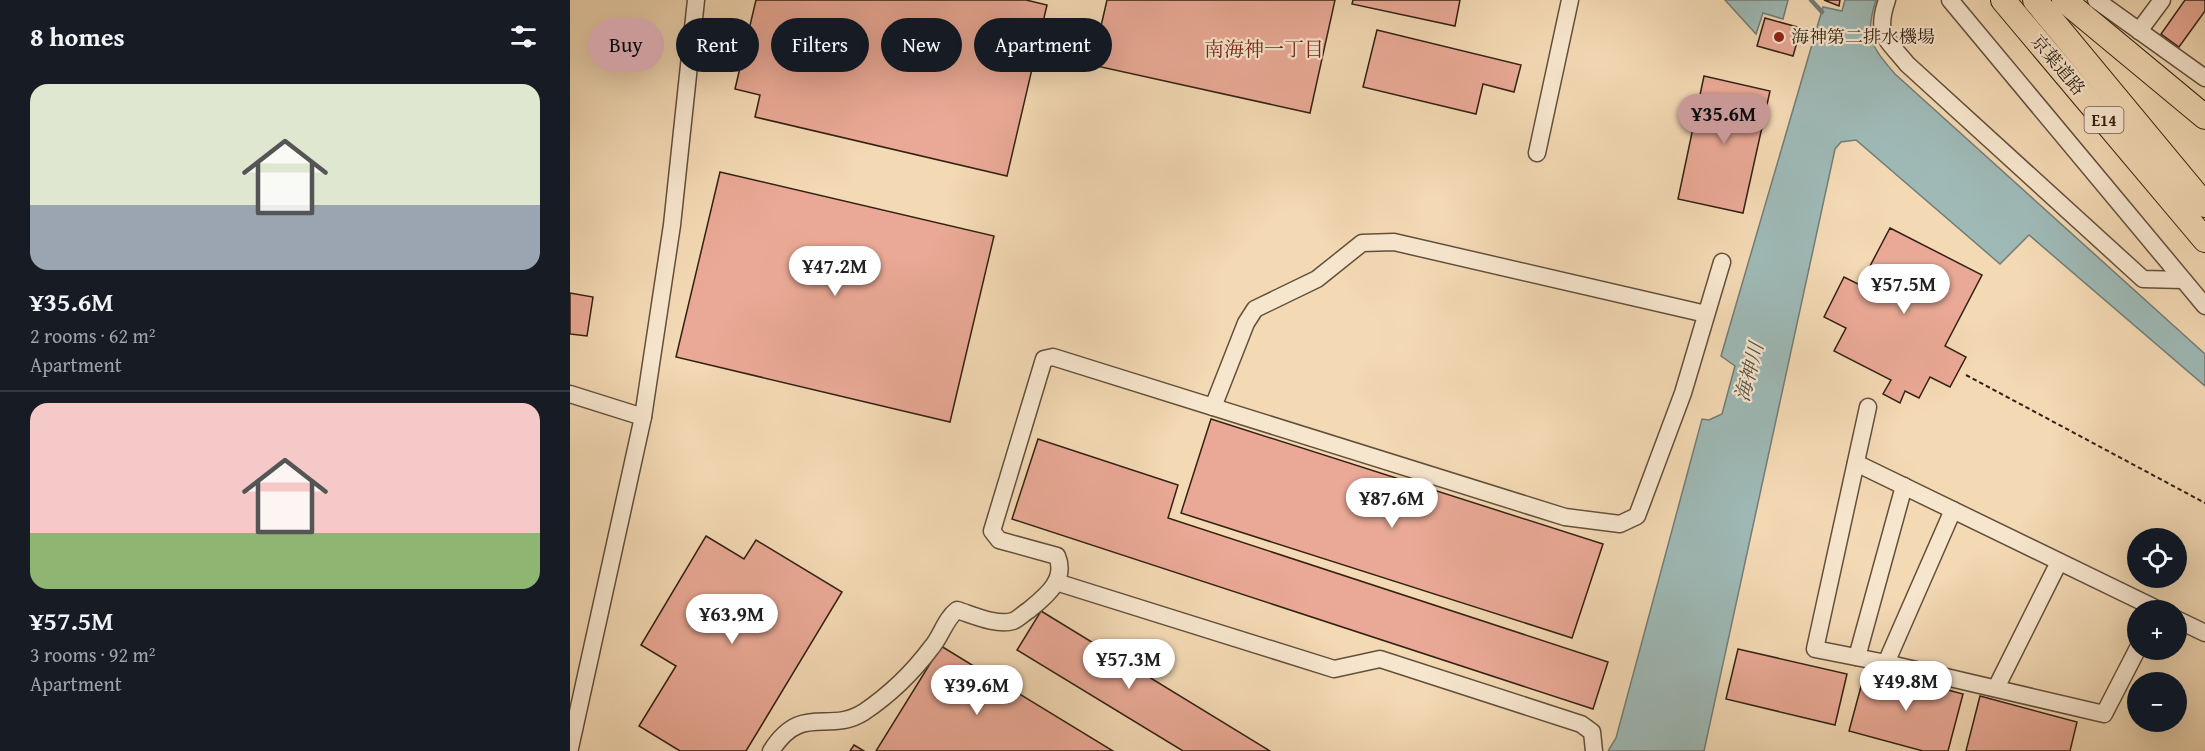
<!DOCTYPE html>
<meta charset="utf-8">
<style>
body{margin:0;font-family:"Gentium Book Plus","Noto Serif JP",serif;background:#20242c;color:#f1f3f6;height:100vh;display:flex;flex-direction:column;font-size:22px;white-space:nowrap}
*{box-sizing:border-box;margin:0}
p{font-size:20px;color:#9ea1a6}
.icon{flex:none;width:33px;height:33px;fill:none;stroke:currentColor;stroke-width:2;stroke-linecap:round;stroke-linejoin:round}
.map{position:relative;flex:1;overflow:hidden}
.sheet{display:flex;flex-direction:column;background:#171b24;width:570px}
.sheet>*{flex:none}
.hud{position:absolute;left:18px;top:18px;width:570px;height:54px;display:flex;gap:12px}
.controls{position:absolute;left:1557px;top:528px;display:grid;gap:12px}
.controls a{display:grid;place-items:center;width:60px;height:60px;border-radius:50%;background:#171b24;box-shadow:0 6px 24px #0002;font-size:30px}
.price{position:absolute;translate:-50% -51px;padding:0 14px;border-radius:21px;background:#fff;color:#222;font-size:20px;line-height:39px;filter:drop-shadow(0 2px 3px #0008)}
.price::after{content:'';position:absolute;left:50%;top:36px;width:18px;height:14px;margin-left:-9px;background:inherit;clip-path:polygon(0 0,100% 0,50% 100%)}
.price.current{background:#c59692;color:#111}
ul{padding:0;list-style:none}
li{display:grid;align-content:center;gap:12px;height:318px;padding:0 30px}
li+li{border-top:2px solid #363941}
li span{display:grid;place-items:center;height:186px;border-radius:18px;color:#555}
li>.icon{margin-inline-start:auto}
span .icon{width:108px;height:108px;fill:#fffc;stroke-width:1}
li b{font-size:26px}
h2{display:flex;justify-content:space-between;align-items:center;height:72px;padding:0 30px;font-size:26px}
.chip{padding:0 21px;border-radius:27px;background:#171b24;box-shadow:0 6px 24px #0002;font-size:21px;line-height:54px}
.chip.current{background:#c59692;color:#111}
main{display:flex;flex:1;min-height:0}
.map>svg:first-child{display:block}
</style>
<main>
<section class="sheet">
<h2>8 homes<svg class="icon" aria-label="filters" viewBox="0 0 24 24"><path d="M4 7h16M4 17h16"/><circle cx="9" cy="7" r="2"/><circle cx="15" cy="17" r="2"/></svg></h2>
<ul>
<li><span style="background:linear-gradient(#dfe7d0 65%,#9aa5b1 0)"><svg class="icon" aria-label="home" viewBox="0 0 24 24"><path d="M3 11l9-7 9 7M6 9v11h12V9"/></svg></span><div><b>¥35.6M</b><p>2 rooms · 62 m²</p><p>Apartment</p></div></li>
<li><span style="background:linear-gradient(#f6c9c9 70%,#8fb573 0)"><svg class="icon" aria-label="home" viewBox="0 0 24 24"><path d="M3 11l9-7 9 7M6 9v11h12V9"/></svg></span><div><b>¥57.5M</b><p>3 rooms · 92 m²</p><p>Apartment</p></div></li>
</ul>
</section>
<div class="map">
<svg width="1635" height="751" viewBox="0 0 1635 751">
<rect width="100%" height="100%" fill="#f3d9b4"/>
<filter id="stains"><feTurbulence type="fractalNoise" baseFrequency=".00333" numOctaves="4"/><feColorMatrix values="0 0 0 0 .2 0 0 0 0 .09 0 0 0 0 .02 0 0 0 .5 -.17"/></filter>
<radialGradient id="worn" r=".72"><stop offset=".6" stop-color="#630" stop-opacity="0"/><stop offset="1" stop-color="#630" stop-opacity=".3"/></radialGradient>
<!-- water -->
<g fill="#9eb9b6" stroke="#737d75" stroke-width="1.5">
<path d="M1155 0H1218L1213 19 1193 13 1186 34Z"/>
<path d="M1275 0H1306C1294 37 1301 46 1325 74L1635 354V386L1459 235 1430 264 1286 140 1271 142 1265 149 1134 751H1038L1046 738 1132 419 1139 420 1152 414 1165 366 1151 356 1253 7 1272 11Z"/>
</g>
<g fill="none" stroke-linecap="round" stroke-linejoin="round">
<!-- stream -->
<path stroke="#737d75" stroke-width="4.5" d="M1241 0 1252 12"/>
</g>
<!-- building -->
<g fill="#eaa996" stroke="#332213" stroke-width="1.5">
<path d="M186 0H456L477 5 437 176 185 117 190 95 165 89Z"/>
<path d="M537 0H765L740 113 522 65Z"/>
<path d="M783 0H890L885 26 782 4Z"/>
<path d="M1254 0H1270L1269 6Z"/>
<path d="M1615 0H1635V11L1609 47 1591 34Z"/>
<path d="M1195 18 1231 28 1223 56 1187 46Z"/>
<path d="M807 30 951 65 944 92 913 84 906 114 793 87Z"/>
<path d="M1134 76 1200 91 1173 213 1108 199Z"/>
<path d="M150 172 424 236 380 422 106 357Z"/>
<path d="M1320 228 1412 275 1375 346 1396 357 1380 387 1360 377 1349 398 1335 391 1330 403 1313 394 1321 380 1264 351 1276 328 1254 317 1274 277 1290 285Z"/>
<path d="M0 293 23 297 17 336 0 334Z"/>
<path d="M641 419 1033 544 1002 638 611 513Z"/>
<path d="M468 439 608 485 598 518 1038 662 1023 709 442 519Z"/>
<path d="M136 536 174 559 186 540 272 592 176 751H110L69 726 106 666 71 645Z"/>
<path d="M471 611 700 751H613L447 650Z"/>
<path d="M371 646 543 751H306Z"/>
<path d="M1168 649 1277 674 1265 725 1156 699Z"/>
<path d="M1296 668 1393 694 1378 751H1353L1279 731Z"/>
<path d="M1410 696 1507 722 1500 751H1396Z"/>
<path d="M284 745 294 751H280Z"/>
</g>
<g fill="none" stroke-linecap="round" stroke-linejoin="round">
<defs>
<g id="minor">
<path d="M1317 0C1305 35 1316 38 1337 64L1573 279 1613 280"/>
<path d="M1380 0 1635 306"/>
<path d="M1526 0 1635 78"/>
<path d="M1569 31 1592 0"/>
<path d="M967 153 1000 0"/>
<path d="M0 394 73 417"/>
<path d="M643 407 676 323 685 309 747 279 792 243 824 242 1136 314"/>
<path d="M1298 407 1245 649 1316 663"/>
<path d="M1286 463 1589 610"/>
<path d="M1383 510 1316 663 1534 714 1568 648"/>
<path d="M486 582 764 669 810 659 1011 724 1022 732 1024 751"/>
<path d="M1606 619 1635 633"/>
<path d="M1287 657 1334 486"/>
<path d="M1426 688 1489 562"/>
<path d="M0 748 73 417 102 225 126 0"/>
<path d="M201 751C232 702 258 735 294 712 319 695 343 672 361 648 371 637 375 619 387 610 403 615 427 626 443 621 448 619 454 613 459 610 476 596 497 580 487 556L429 540 422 531 474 359 483 357 995 517 1050 524 1067 516 1113 393 1152 262"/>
</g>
<g id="highway">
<path d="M1433 0 1635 240"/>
<path d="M1465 0 1635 205"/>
<path d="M1494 0 1635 117"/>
</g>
</defs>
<!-- minor casing -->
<use href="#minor" stroke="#63503b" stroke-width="19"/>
<!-- highway casing -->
<use href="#highway" stroke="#332213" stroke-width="26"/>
<!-- path -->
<path stroke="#332213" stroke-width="2" stroke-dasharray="4.5 3" stroke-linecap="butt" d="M1396 375 1635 503"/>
<!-- minor -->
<use href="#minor" stroke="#f7e6ce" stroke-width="16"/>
<!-- highway -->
<use href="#highway" stroke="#f3d9b4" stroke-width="24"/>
</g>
<!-- markers -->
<circle fill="#8f2418" stroke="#f7e6ce" stroke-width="2" cx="1209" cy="37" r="6"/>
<g text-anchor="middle" stroke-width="4.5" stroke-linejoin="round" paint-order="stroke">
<!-- shield labels -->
<rect fill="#f7e6ce" stroke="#6e5d4b" stroke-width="1.5" x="1514.5" y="107" width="39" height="26" rx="4.5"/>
<g font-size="16" font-weight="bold" fill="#332213">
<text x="1534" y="126">E14</text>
</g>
<!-- poi labels -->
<g font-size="18" fill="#332213" stroke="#f7e6ce" text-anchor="start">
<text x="1221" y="43">海神第二排水機場</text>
</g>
<!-- street labels -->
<g font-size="18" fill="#332213" stroke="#f7e6ce">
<text transform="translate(1488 65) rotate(50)" y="6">京葉道路</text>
</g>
<!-- neighbourhood labels -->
<g font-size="20" fill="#7a1f14" stroke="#f7e6ce">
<text x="694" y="56">南海神一丁目</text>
</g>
<!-- water labels -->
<g font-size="20" font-style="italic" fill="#534f44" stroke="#f7e6ce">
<text transform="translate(1179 372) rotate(-75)" y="7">海神川</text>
</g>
</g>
<rect width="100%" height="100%" filter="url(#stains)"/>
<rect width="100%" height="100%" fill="url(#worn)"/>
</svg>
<div class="controls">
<a><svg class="icon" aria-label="locate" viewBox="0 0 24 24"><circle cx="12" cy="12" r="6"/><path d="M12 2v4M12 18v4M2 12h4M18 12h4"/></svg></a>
<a>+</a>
<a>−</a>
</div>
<b class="price current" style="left:1154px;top:145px">¥35.6M</b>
<b class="price" style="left:265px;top:297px">¥47.2M</b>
<b class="price" style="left:1334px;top:315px">¥57.5M</b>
<b class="price" style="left:822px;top:529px">¥87.6M</b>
<b class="price" style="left:162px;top:645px">¥63.9M</b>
<b class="price" style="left:559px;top:690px">¥57.3M</b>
<b class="price" style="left:1336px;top:712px">¥49.8M</b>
<b class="price" style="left:407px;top:716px">¥39.6M</b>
<div class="hud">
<a class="chip current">Buy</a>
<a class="chip">Rent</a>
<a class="chip">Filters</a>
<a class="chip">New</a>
<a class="chip">Apartment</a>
</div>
</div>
</main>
